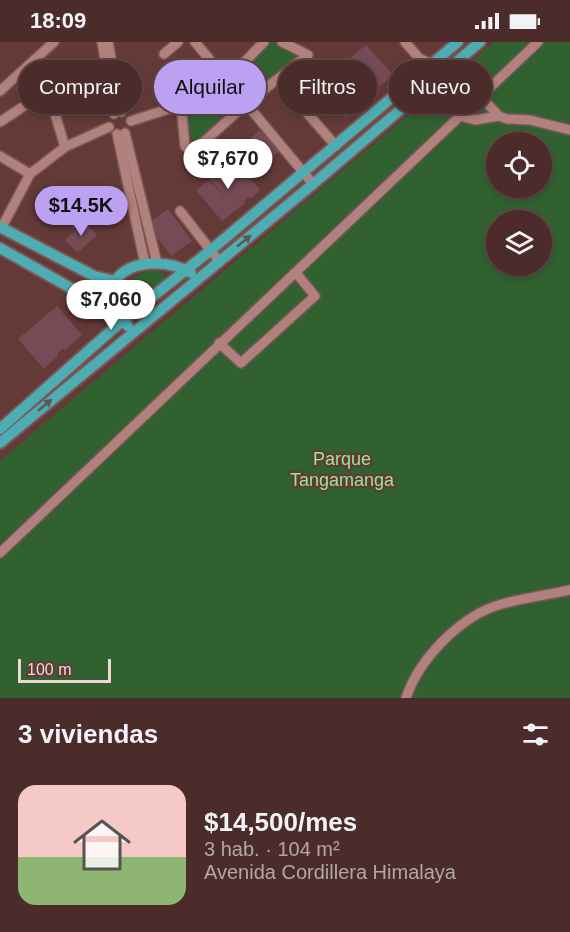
<!DOCTYPE html>
<html lang="es">
<meta charset="utf-8">
<style>
body{margin:0;font-family:Helvetica,sans-serif;background:#553836;color:#f1f3f6;height:100vh;display:flex;flex-direction:column;font-size:22px;white-space:nowrap}
*{box-sizing:border-box;margin:0}
p{font-size:20px;color:#b2a7a8}
.icon{flex:none;width:33px;height:33px;fill:none;stroke:currentColor;stroke-width:2;stroke-linecap:round;stroke-linejoin:round}
.map{position:relative;height:656px;overflow:hidden}
.side{display:flex;flex-direction:column;background:#4b2c2a;flex:1}
.side>*{flex:none}
.guide{position:absolute;left:18px;top:18px;width:534px;height:54px;display:flex;gap:12px}
.controls{position:absolute;left:486px;top:90px;display:grid;gap:12px}
.controls a{display:grid;place-items:center;width:66px;height:66px;border-radius:50%;background:#4b2c2a;box-shadow:0 3px 9px #0003,0 0 0 2px #624847;font-size:30px}
.scale{position:absolute;left:18px;bottom:15px;width:93px;box-sizing:border-box;padding-left:6px;border:3px solid #f1d7d4;border-top:0;font-size:16px;line-height:21px;white-space:nowrap;color:#f1d7d4;-webkit-text-stroke:4px #643a38;paint-order:stroke}
.price{position:absolute;translate:-50% -51px;padding:0 14px;border-radius:21px;background:#fff;color:#222;font-size:20px;line-height:39px;filter:drop-shadow(0 2px 3px #0008)}
.price::after{content:'';position:absolute;left:50%;top:36px;width:18px;height:14px;margin-left:-9px;background:inherit;clip-path:polygon(0 0,100% 0,50% 100%)}
.price.current{background:#bca0f2;color:#111}
ul{padding:0;list-style:none}
li{display:flex;align-items:center;gap:18px;height:150px;padding:0 18px}
li span{display:grid;place-items:center;flex:none;width:168px;height:120px;border-radius:18px;color:#555}
li>.icon{margin-inline-start:auto}
span .icon{width:72px;height:72px;fill:#fffc;stroke-width:1}
li b{font-size:26px}
h2{display:flex;justify-content:space-between;align-items:center;height:72px;padding:0 18px;font-size:26px}
.tag{padding:0 21px;border-radius:27px;background:#4b2c2a;box-shadow:0 3px 9px #0003,0 0 0 2px #624847;font-size:21px;line-height:54px}
.tag.current{background:#bca0f2;color:#111}
.status{display:flex;justify-content:space-between;align-items:center;height:42px;padding:0 30px;background:#4b2c2a;direction:ltr}
.status svg{height:16px;fill:currentColor}
.map>svg:first-child{display:block}
</style>
<div class="status"><b>18:09</b><svg viewBox="0 0 49 12"><path d="M0 12V9h3v3zM5 12V6h3v6zM10 12V3h3v9zM15 12V0h3v12zM26 1h20v11H26zM47 4h2v5h-2z"/></svg></div>
<div class="map">
<svg width="570" height="656" viewBox="0 0 570 656">
<rect width="100%" height="100%" fill="#643a38"/>
<!-- green -->
<g fill="#316131" fill-rule="evenodd">
<path d="M271 0H275L298 14 193 102 184 65 232 40Z"/>
<path d="M494 0H570V656H0V419ZM496 100H542V146H496ZM496 178H542V224H496Z"/>
<path d="M151 228 158 229 167 235V239L126 273 121 270C115 249 131 233 151 228Z"/>
</g>
<!-- building -->
<g fill="#764b55">
<path d="M366 3 393 33 377 47 350 16Z"/>
<path d="M354 53 362 61 346 76 338 67Z"/>
<path d="M260 88 279 109 261 126 242 104Z"/>
<path d="M233 117 260 148 251 156 249 155 244 159 245 161 222 179 196 148 209 138 227 157 209 136Z"/>
<path d="M67 157 85 177 73 187 56 167Z"/>
<path d="M168 167 192 199 171 214 147 182Z"/>
<path d="M85 180 97 193 77 211 65 198Z"/>
<path d="M57 264 82 293 65 308 64 306 57 312 58 314 44 327 18 297Z"/>
</g>
<g fill="none" stroke-linecap="round" stroke-linejoin="round">
<defs>
<g id="minor">
<path d="M102 0 114 72"/>
<path d="M108 0 121 70"/>
<path d="M195 0 313 142"/>
<path d="M405 0 419 16 446 29 480 54 499 74 507 77 530 78 570 88"/>
<path d="M164 12 178 0"/>
<path d="M422 25 423 29 460 74 475 78 499 74"/>
<path d="M46 42 49 32 47 26 41 22 38 27 39 34 46 42 65 105"/>
<path d="M0 49 54 0"/>
<path d="M181 63 185 104 190 108 196 107 247 61 308 13 282 0"/>
<path d="M301 64 336 104"/>
<path d="M131 79 181 63 227 38 264 0"/>
<path d="M0 80 48 48"/>
<path d="M125 91 157 221"/>
<path d="M117 92 145 222"/>
<path d="M0 114 30 132"/>
<path d="M180 169 219 219"/>
<path d="M2 185 30 132 65 105 109 85"/>
<path d="M219 301 241 321 315 254 296 231"/>
<path d="M0 511 538 0"/>
<path d="M406 656C419 617 461 573 502 562 524 556 547 553 570 548"/>
</g>
<g id="major">
<path d="M0 185 94 234 115 239"/>
<path d="M0 206 108 267 128 284"/>
<path d="M108 267C109 258 110 246 115 239 131 216 170 218 191 231"/>
<path d="M0 387 122 279 211 208 458 0"/>
<path d="M0 401 313 142 480 0"/>
</g>
</defs>
<!-- minor casing -->
<use href="#minor" stroke="#7a5755" stroke-width="12"/>
<!-- major casing -->
<use href="#major" stroke="#7a5755" stroke-width="14"/>
<!-- minor -->
<use href="#minor" stroke="#b0817d" stroke-width="9"/>
<!-- major -->
<use href="#major" stroke="#4dadb3" stroke-width="10"/>
</g>
<!-- one-way arrows -->
<defs><path id="oneway-solid" d="M-6-.8H1V-3.2L6.5 0L1 3.2V.8H-6Z" transform="scale(1.5)"/></defs>
<g fill="#5e5757">
<use href="#oneway-solid" transform="translate(244 199) rotate(-39)"/>
<use href="#oneway-solid" transform="translate(45 363) rotate(-40)"/>
</g>
<g text-anchor="middle" stroke-width="4.5" stroke-linejoin="round" paint-order="stroke">
<!-- park labels -->
<g font-size="18" fill="#94e992" stroke="#643a38">
<text x="342" y="423">Parque<tspan x="342" dy="21">Tangamanga</tspan></text>
</g>
</g>
</svg>
<div class="controls">
<a><svg class="icon" aria-label="locate" viewBox="0 0 24 24"><circle cx="12" cy="12" r="6"/><path d="M12 2v4M12 18v4M2 12h4M18 12h4"/></svg></a>
<a><svg class="icon" aria-label="layers" viewBox="0 0 24 24"><path d="M12 4l9 5-9 5-9-5zM3 14l9 5 9-5"/></svg></a>
</div>
<div class="scale">100 m</div>
<b class="price" style="left:228px;top:148px">$7,670</b>
<b class="price current" style="left:81px;top:195px">$14.5K</b>
<b class="price" style="left:111px;top:289px">$7,060</b>
<div class="guide">
<a class="tag">Comprar</a>
<a class="tag current">Alquilar</a>
<a class="tag">Filtros</a>
<a class="tag">Nuevo</a>
</div>
</div>
<section class="side">
<h2>3 viviendas<svg class="icon" aria-label="filters" viewBox="0 0 24 24"><path d="M4 7h16M4 17h16"/><circle cx="9" cy="7" r="2"/><circle cx="15" cy="17" r="2"/></svg></h2>
<ul>
<li><span style="background:linear-gradient(#f6c9c9 60%,#8fb573 0)"><svg class="icon" aria-label="home" viewBox="0 0 24 24"><path d="M3 11l9-7 9 7M6 9v11h12V9"/></svg></span><div><b>$14,500/mes</b><p>3 hab. · 104 m²</p><p>Avenida Cordillera Himalaya</p></div></li>
</ul>
</section>
